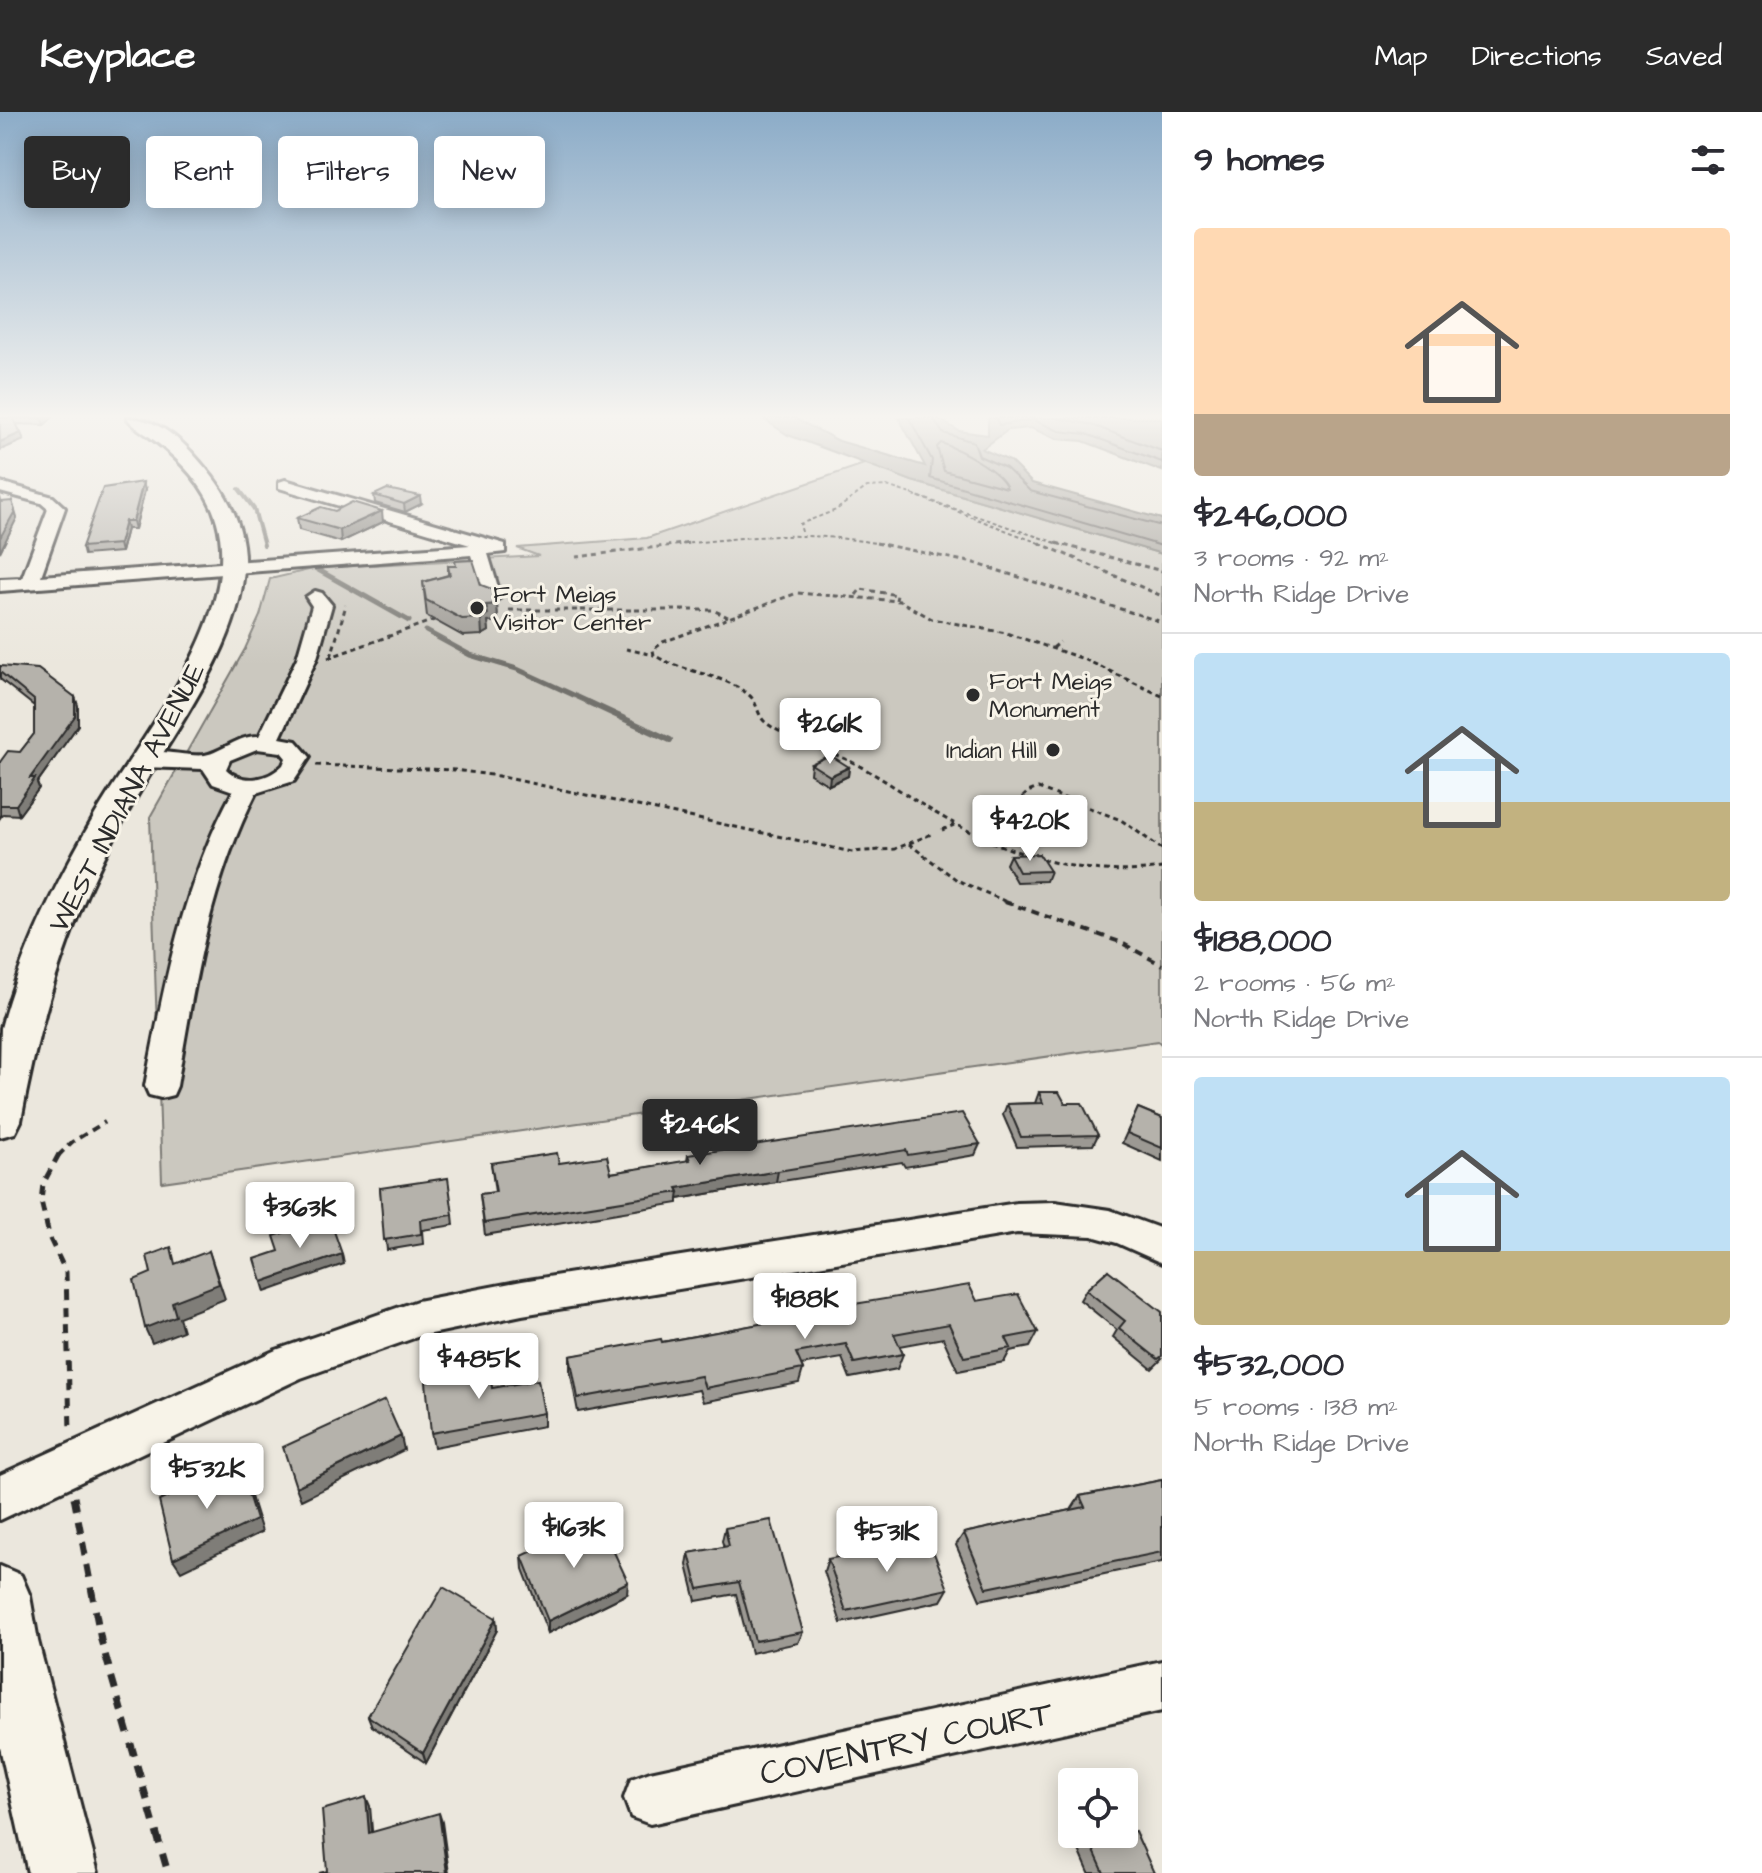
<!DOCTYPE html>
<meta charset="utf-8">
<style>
body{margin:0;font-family:"Architects Daughter",sans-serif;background:#f2f2f3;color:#2b2b33;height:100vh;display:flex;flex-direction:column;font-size:30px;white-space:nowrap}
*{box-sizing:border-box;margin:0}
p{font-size:26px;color:#7c7c81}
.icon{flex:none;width:44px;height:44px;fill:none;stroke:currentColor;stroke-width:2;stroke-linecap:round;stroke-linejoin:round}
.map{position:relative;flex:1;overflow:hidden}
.drawer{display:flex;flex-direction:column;background:#fff;width:600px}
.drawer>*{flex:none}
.hud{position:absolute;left:24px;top:24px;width:760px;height:72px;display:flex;gap:16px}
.buttons{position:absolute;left:1058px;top:1656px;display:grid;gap:16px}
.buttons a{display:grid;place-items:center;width:80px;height:80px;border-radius:8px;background:#fff;box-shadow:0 4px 20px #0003;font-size:40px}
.price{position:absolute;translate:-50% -68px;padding:0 18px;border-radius:8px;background:#fff;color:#222;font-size:26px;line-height:52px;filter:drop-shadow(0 2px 4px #0008)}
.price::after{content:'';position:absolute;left:50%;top:48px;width:24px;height:18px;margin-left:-12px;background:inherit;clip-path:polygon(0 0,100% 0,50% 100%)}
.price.selected{background:#2b2b2b;color:#fff}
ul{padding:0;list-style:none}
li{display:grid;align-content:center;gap:16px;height:424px;padding:0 32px}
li+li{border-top:2px solid #e1e1e2}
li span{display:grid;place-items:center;height:248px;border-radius:8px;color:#555}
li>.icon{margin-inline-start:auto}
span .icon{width:144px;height:144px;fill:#fffc;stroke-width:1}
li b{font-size:34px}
h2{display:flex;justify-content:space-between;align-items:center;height:96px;padding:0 32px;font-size:34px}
.chip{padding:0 28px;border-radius:8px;background:#fff;box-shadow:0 4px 20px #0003;font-size:28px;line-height:72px}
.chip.selected{background:#2b2b2b;color:#fff}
header{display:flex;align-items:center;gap:48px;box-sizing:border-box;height:112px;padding:0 40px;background:#2b2b2b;color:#fff}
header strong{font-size:38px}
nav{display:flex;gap:44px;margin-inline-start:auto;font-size:28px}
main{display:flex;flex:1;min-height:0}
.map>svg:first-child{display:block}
</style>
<header>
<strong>Keyplace</strong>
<nav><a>Map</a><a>Directions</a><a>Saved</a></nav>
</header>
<main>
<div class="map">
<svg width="1162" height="1761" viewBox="0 0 1162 1761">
<rect width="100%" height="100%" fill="#ebe7dd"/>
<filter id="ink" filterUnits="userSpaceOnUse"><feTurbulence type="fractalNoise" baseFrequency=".0125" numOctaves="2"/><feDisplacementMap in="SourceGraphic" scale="16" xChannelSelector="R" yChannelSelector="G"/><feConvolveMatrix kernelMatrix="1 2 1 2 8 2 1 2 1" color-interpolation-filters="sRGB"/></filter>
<g filter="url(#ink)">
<!-- green -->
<path fill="#cbc8bf" stroke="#7b7a75" stroke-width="2" d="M867 351 912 369 1162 442V933L1158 929 162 1070 150 705 245 537 260 504 270 467 317 456 539 444 517 436 647 426Z"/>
<!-- water -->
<path fill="#a29f98" stroke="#72716c" stroke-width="2" d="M762 306H794L839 329 925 354 899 306H937L959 319 988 323V306H1162V359L1083 329 1057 327 1031 316 1008 318 982 337 1010 349 1032 371 1162 407V442L912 369 788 323Z"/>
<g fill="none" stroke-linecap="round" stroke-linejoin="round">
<!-- shore -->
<g stroke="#5b5957" stroke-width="2">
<path d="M909 306 932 348 930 366 1162 434"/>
<path d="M933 306 943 321 974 330 979 344 1006 356 1030 379 1162 414"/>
<path d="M996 306 999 313 1034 308 1059 319 1086 322 1162 350"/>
<path d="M1055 306 1089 312 1162 339"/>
<path d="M941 331C959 337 1000 358 1007 376L944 359 937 335Z"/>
</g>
<!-- stream-far2 -->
<path stroke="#72716c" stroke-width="4" d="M239 377 254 397 264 433"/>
<!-- stream-far1 -->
<g stroke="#72716c" stroke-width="5">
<path d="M313 455 409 509"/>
<path d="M426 519 470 543 517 557 593 592"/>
</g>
<!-- stream -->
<path stroke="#72716c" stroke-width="6" d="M588 590 670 628"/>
<defs>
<g id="minor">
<path d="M285 368 505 432V440L488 442 501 485 492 491 485 489 471 443 0 479V467L22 466 48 397 41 391 0 380V370L53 385 65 396 41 464 470 433 279 376V370Z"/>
<path d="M315 479 322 481 332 493 317 546 280 626 296 629 310 645 294 669 256 681C209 773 194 873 177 974L173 983 161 986 149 983 145 974C164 872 183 771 233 679L213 672 203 657 142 655 130 648C143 631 186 646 205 643 222 640 239 623 259 624L297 546 312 494 306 485ZM257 637 281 640 286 646 283 653C268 668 243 673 226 657L230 648Z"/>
<path d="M1055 1090 1110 1098 1162 1117V1151L1117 1131 1092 1124 1017 1121 522 1203 417 1225 301 1266 0 1408V1363L276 1238 417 1189 522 1169 1017 1091Z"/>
<path d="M1162 1549V1599L650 1712 631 1705 624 1686 631 1667 650 1660Z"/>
</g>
<g id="major">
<path d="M127 306C157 306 182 328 201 351 227 380 246 415 244 455 241 530 177 616 140 679 120 712 103 747 87 782 55 855 35 931 21 1009L15 1021 0 1025C0 994 0 946 1 916 20 844 54 774 91 710 136 629 244 508 217 410 207 374 179 347 150 325 142 319 133 314 127 306Z"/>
<path d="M0 1454 21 1463 30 1484 38 1529 98 1761H28L0 1635Z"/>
</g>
</defs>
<!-- minor casing -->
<use href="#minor" stroke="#2b2b2b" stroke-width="6"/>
<!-- major casing -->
<use href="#major" stroke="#2b2b2b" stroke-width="6"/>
<!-- path-far4 -->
<g stroke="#2b2b2b" stroke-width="2" stroke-dasharray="4 3" stroke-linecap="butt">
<path d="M912 382 1044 433"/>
<path d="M802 420 800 412 836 398 867 375 887 374 1062 433"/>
<path d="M675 433C752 424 808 418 886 433"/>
</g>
<!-- path-far3 -->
<g stroke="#2b2b2b" stroke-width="3" stroke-dasharray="5 4" stroke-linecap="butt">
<path d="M876 431 974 451 1162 510"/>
<path d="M1039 431 1162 484"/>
<path d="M1056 431 1162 459"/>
<path d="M576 445 691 431"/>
<path d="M856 483 861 477 897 483 896 488"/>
<path d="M509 498H713L728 505"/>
<path d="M1053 536 1060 530"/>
<path d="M626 537 654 543"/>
<path d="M331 545 346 493"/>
<path d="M328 546 434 508"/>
<path d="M1162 584 1084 547 1006 521 932 507 900 489 797 481 663 530 653 538 654 543C683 561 722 561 749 583 757 589 757 602 764 609 778 623 832 640 852 650 885 667 914 689 946 707 1012 744 1087 767 1162 756"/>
<path d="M316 653 455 658 498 664 852 740 895 737 934 721"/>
<path d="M942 718 954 713"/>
<path d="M984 723 1028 680 1038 676 1121 708 1162 737"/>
<path d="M909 732 957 768 1011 792"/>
</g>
<!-- path-far2 -->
<g stroke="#2b2b2b" stroke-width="4" stroke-dasharray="8 6" stroke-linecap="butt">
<path d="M1005 790 1120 830 1162 853"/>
<path d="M58 1044 72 1030 105 1010"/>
</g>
<!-- path-far1 -->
<path stroke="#2b2b2b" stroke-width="5" stroke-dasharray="10 8" stroke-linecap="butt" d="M59 1042 43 1072 41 1089 50 1127 66 1160 70 1320"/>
<!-- path -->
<path stroke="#2b2b2b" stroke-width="7" stroke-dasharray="13 10" stroke-linecap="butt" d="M74 1385 101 1528 168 1761"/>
<!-- minor -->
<use href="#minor" fill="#f7f3e8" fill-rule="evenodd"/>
<!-- major -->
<use href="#major" fill="#f7f3e8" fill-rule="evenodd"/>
</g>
<!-- wall -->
<g fill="#9c9993" stroke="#2b2b2b" stroke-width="2">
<path d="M0 306H52L44 313 16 312 24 328 0 338Z"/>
<path d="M145 378 135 417H127L121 440 84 443 82 435Z"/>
<path d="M374 383 421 392 405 400 375 391Z"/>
<path d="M297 406 383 410 341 430 299 418Z"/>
<path d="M448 454 481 473 497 492 498 509 488 510 489 519 482 523 463 524 427 504 423 470 448 463Z"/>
<path d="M0 554 75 585 78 594V613L37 671 39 676 19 703 3 702 0 706V650L20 640 34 622V594L0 567Z"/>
<path d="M811 652 849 655 848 664 829 673 810 662Z"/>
<path d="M1010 743 1050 759 1046 769 1016 770 1006 752Z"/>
<path d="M1039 980 1065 991 1098 1023 1093 1033 1017 1035 1003 1003 1007 992 1035 991Z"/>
<path d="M1138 996 1162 1006V1049L1122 1031Z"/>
<path d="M980 1032 975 1043 905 1055 902 1050 776 1070 678 1087V1091L485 1123 480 1082 495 1080 491 1051H559L611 1061 687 1049 688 1043Z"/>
<path d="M380 1076 453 1103 454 1113 422 1118 423 1132 387 1138Z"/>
<path d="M1108 1158 1162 1247 1152 1257 1113 1225 1117 1218 1080 1188 1086 1178Z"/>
<path d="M977 1189 1038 1220 1030 1235 1010 1239 1004 1250 958 1259 943 1226 899 1234 903 1242 897 1257 850 1266 842 1246 801 1253 803 1257 799 1271 703 1290 699 1278 578 1300 570 1258V1244L662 1230 811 1203 812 1199Z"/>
<path d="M492 1276 544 1301V1314L434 1335 431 1321Z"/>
<path d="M1162 1368V1450L980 1488 956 1433 964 1421 1071 1398 1080 1384Z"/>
<path d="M725 1416 803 1520 798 1531 751 1541 736 1482 696 1489 687 1453 689 1441 724 1435 722 1429Z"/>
<path d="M522 1444 627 1482 548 1521 523 1457Z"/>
<path d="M828 1447 948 1477 941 1489 841 1511 824 1459Z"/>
<path d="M496 1506 497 1518 426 1651 372 1614 368 1604Z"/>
<path d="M1090 1730 1154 1761H1089L1079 1738Z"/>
</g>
<!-- shaded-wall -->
<g fill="#7f7d78" stroke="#2b2b2b" stroke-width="2">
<path d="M42 306H52L44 313Z"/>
<path d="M21 321 24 328 0 338V330Z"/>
<path d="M143 370 145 378 135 417 133 409Z"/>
<path d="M420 384 421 392 405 400 404 392Z"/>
<path d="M12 389 17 406 0 440V426Z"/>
<path d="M382 399 383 410 341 430 340 418Z"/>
<path d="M125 409 127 417 121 440 119 432Z"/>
<path d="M497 492 498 509 488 510 489 519 482 523 481 506 486 493Z"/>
<path d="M75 585 78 594V613L37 671 39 676 19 703 16 693Z"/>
<path d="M849 655 848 664 829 673 830 664Z"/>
<path d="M778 1059 776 1070 678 1087 679 1080 677 1076Z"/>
<path d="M209 1139 225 1187 179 1205 183 1219 152 1231 145 1216 172 1190Z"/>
<path d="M342 1142 344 1152 265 1180 262 1170Z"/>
<path d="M401 1324 404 1338 301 1388 296 1375Z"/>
<path d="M239 1352 245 1365 262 1420 181 1459 173 1447Z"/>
<path d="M628 1470 627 1482 548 1521V1509Z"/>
<path d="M496 1506 497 1518 426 1651 423 1641Z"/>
<path d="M366 1685 370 1694 373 1730 369 1721Z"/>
<path d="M439 1701 442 1710 449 1761H447Z"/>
</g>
<!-- building -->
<g fill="#b5b2ab" stroke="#2b2b2b" stroke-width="2">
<path d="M0 306H13L21 321 0 330Z"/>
<path d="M143 370 133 409H125L119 432 82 435 103 376Z"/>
<path d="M387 377 420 384 404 392 374 383Z"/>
<path d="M0 385 1 390 12 389 15 399 0 426Z"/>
<path d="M352 390 382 399 340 418 297 406 321 395 335 399Z"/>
<path d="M473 448 481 473 492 477 497 492 486 493 488 502 481 506 462 507 426 488 423 470 450 463 448 454H456L455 449Z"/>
<path d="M0 554 38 557 75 585V604L30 666H35L16 693H0V650L8 639 20 640 34 622V588L0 560Z"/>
<path d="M830 643 849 655 830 664 811 652Z"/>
<path d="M1039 742 1050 759 1019 760 1010 743Z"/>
<path d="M1039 980H1059L1065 991H1082L1098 1023 1021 1025 1007 992 1043 991Z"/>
<path d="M1138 996 1162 1006V1036L1127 1021Z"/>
<path d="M962 1001 980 1032 908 1043 906 1038 778 1059 677 1076 679 1080 484 1111 480 1082 496 1080 491 1051 557 1041 559 1051 607 1044 611 1061 690 1048 688 1043Z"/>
<path d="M448 1066 453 1103 420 1108 421 1122 384 1128 380 1076Z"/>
<path d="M329 1105 342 1142 262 1170 255 1147 279 1139 274 1124Z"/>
<path d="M171 1135 175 1152 209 1139 219 1172 172 1190 176 1204 145 1216 134 1168 151 1161 147 1144Z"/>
<path d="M1108 1158 1162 1200V1244L1158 1247 1119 1216 1125 1209 1086 1178Z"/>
<path d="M969 1173 977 1189 1018 1182 1038 1220 1006 1226 1011 1236 964 1245 949 1212 894 1222 903 1242 854 1251 846 1232 796 1241 803 1257 705 1276 701 1264 578 1286 570 1244 661 1227 662 1230 813 1202 812 1199Z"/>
<path d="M490 1258 492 1276 538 1268 544 1301 431 1321 426 1270Z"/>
<path d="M385 1288 401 1324 296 1375 283 1335Z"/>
<path d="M239 1352 256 1408 173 1447 159 1389Z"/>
<path d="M1162 1368V1440L987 1476 964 1421 1085 1395 1080 1384Z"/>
<path d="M599 1408 628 1470 548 1509 522 1444Z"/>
<path d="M771 1408 803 1520 755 1529 739 1470 698 1477 689 1441 729 1434 725 1416Z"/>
<path d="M928 1426 948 1477 846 1499 828 1447Z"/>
<path d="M443 1475 496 1506 423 1641 368 1604Z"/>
<path d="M366 1685 369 1721 439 1701 447 1761H319L327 1759 322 1698Z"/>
<path d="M1135 1719 1154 1761H1104L1090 1730Z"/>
</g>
</g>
<!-- sky -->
<linearGradient id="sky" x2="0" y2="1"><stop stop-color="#8cacc8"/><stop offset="0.55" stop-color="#f6f4f0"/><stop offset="1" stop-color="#f6f4f0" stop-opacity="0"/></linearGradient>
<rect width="1162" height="553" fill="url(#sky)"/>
<!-- markers -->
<g fill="#2b2b2b" stroke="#f7f3e8" stroke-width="3">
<circle cx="477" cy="496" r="8"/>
<circle cx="973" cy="583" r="8"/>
<circle cx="1053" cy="638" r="8"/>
</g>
<g text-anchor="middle" stroke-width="6" stroke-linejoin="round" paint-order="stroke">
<!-- far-poi labels -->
<g font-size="24" fill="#2b2b2b" stroke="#f7f3e8" text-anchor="start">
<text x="493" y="490">Fort Meigs<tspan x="493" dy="28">Visitor Center</tspan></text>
<text x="989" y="577">Fort Meigs<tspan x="989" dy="28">Monument</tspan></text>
<text x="1037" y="646" text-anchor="end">Indian Hill</text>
</g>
<!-- street labels -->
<g font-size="28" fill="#2b2b2b" stroke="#f7f3e8">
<text transform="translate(126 685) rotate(-62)" y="10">WEST INDIANA AVENUE</text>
</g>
<!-- near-street labels -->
<g font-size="34" fill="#2b2b2b" stroke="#f7f3e8">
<text transform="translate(906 1630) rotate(-12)" y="12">COVENTRY COURT</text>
</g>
</g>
</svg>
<div class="buttons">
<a><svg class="icon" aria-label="locate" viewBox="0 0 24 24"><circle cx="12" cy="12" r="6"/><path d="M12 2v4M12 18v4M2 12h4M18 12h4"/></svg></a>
</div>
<b class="price" style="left:830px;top:654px">$261K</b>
<b class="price" style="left:1030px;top:751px">$420K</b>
<b class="price selected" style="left:700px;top:1055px">$246K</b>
<b class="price" style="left:300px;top:1138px">$363K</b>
<b class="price" style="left:805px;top:1229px">$188K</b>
<b class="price" style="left:479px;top:1289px">$485K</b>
<b class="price" style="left:207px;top:1399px">$532K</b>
<b class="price" style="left:574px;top:1458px">$163K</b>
<b class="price" style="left:887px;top:1462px">$531K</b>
<div class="hud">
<a class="chip selected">Buy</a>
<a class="chip">Rent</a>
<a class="chip">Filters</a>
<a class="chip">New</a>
</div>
</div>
<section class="drawer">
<h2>9 homes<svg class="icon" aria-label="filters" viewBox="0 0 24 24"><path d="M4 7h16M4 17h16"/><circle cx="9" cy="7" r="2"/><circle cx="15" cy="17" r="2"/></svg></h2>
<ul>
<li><span style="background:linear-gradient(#ffd9b3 75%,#b9a48a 0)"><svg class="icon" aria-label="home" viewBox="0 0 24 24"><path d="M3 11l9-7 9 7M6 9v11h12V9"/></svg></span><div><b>$246,000</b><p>3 rooms · 92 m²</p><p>North Ridge Drive</p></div></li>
<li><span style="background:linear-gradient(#bfe0f5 60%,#c2b280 0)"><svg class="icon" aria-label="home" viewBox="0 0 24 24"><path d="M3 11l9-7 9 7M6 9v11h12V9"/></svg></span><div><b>$188,000</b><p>2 rooms · 56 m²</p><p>North Ridge Drive</p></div></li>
<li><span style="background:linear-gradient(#bfe0f5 70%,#c2b280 0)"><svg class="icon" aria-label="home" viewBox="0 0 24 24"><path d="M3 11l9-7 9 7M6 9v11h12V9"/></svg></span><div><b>$532,000</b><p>5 rooms · 138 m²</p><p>North Ridge Drive</p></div></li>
</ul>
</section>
</main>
